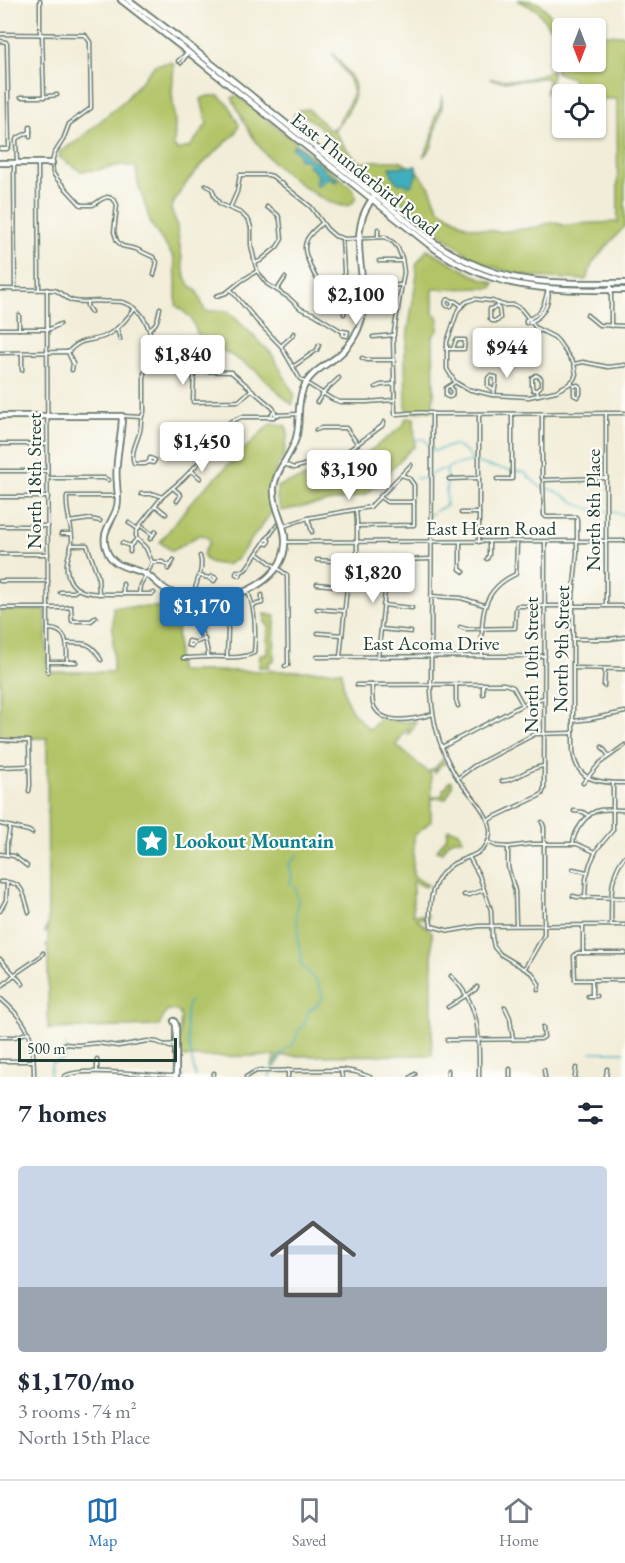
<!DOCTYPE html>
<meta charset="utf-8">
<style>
body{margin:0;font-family:"EB Garamond",serif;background:#f6f6f7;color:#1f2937;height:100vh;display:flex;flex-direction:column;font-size:22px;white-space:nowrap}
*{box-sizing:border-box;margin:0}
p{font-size:20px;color:#747a83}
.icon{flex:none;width:33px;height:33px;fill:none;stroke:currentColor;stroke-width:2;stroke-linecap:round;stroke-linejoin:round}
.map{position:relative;height:1077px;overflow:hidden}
.sheet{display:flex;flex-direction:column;background:#fff;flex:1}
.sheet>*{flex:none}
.needle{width:39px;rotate:180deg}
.controls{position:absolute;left:552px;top:18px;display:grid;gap:12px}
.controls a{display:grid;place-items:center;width:54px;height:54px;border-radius:6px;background:#fff;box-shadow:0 2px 4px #0004;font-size:30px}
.scale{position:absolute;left:18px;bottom:15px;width:159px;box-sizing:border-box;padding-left:6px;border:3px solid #1f3d34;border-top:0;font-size:16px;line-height:21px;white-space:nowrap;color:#1f3d34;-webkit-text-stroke:4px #fdfcf7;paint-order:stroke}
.price{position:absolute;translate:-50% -51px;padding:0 14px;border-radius:6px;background:#fff;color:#222;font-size:20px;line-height:39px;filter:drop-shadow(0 2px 3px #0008)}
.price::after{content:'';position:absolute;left:50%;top:36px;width:18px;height:14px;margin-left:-9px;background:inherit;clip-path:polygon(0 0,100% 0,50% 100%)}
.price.selected{background:#1f6fb2;color:#fff}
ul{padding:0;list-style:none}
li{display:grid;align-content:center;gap:12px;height:318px;padding:0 18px}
li span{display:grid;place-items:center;height:186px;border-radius:6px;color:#555}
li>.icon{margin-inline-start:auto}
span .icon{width:108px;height:108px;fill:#fffc;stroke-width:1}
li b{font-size:26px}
h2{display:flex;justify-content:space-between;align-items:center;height:72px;padding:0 18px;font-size:26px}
.menu{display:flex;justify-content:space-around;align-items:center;height:84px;border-top:2px solid #e0e1e3;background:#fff;font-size:16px;color:#747a83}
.menu a{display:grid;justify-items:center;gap:3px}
.menu .selected{color:#1f6fb2}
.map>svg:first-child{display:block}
</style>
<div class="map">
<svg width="625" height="1077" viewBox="0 0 625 1077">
<rect width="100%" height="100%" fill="#fdfcf7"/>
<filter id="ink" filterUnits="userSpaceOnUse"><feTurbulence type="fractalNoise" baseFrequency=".0167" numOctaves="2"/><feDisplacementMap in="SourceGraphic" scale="12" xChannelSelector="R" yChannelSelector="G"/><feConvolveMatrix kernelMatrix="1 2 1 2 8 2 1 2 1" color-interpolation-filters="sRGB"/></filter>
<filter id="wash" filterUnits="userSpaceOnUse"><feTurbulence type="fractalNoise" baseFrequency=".008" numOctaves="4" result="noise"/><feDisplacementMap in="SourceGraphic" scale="24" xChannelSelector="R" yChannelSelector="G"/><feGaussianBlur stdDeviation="1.35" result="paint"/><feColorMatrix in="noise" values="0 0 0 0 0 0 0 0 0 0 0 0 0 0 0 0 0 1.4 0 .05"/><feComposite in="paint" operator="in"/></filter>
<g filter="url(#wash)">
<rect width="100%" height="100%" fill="#f2edd8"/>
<!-- green -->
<g fill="#b2c467" stroke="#68804e" stroke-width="1.5">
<path d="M517 0C539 0 543 4 555 22L554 27H549L537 10Z"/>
<path d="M570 19 586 21 591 28H562V62H596V33L597 34 625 35V226L593 262 586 280 531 277 502 270 475 260 428 224 387 189 357 169 342 150 318 125 303 115 295 118 293 116 299 110 308 109 330 130 337 125 351 99 353 91 348 77 332 53C339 62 351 73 354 84 358 101 344 118 334 130 342 142 349 155 361 163L374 161H400L418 172 430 188 439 209 467 226 499 232 537 227 552 222 566 226 574 224 618 222 617 99H596V94H575L572 78 560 74 556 72 557 53 554 36 565 22Z"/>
<path d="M170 62 174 64 172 92 175 124 174 146 177 150 190 147 207 124 201 99 208 96H219L229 105 239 125 235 134C211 156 184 178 171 209L176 222 185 277 189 284 197 291 205 311H228L272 354 295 396 292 405 255 370 198 335 191 318 176 305V277L174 258 151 224 138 183 136 167 122 165 98 170 80 171 59 157 60 151 76 142 126 99 155 65Z"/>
<path d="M552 70V77L546 94 548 78C541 77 535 79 528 80 514 82 502 82 489 79L516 80 531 78Z"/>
<path d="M237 95 349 185C353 190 358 195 354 201 343 221 286 174 275 164 256 147 244 122 232 98Z"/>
<path d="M442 95V107L437 123 432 147 423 157 432 139 435 117 440 107Z"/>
<path d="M427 249 473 275 494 283 492 288 433 289V313L439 318 438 330 433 336 434 393 432 411 406 412 405 351 417 274 416 265Z"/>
<path d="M406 418H414L415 447 412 448 368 493 365 495 281 511 277 499V487L286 483 352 464 403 426Z"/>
<path d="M274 423 286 426 288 432 284 455 275 471 271 484V513L237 559 226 565 212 563 206 560 203 554 210 541 206 536 199 535 172 551 160 542 192 501 269 425Z"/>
<path d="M113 607H177L178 671H342C343 700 349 711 370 730L381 717C393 722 403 723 416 721L413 729 408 735V727L396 745 428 772 435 768 443 759 445 764 440 765 439 768 434 774 437 769 429 772 431 775 432 798 443 795V789L447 787 448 783 451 781C455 788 448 792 446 799L437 798 431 799V821L414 836 413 876 428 885 425 887 413 881V915H428L427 921 422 918 417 919 432 932V1055L281 1056 275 1067 272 1066 276 1056 178 1057 181 1017 178 1011 167 1010 159 1026 48 1029V946H46L48 943V929L45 933 44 931 48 925 47 738 0 739V610H45L46 611 47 672H113Z"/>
<path d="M265 614 275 616 274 661 269 662V667H259L260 655 267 654 268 624 265 623Z"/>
<path d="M448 829C456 830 460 830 462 839 450 838 448 842 442 852L437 850 446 838Z"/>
</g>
<!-- water -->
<g fill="#40aebd" stroke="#307678" stroke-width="1.5">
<path d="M294 145 299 147 311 159 317 162 328 174 338 179 337 182 327 178 319 186 316 185 315 180 319 178C316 173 313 168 308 165L307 160 299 159 298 153 292 148Z"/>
<path d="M416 166 417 174 412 185 409 186 403 183 399 184C393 179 391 174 390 167Z"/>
</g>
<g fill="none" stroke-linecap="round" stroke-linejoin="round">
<!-- stream -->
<g stroke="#40aebd" stroke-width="1.5">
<path d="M415 440 424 439 434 451 454 445 468 453 472 461C490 467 506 471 524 472 528 476 537 485 541 487 549 489 556 490 563 495 571 500 579 506 588 508 600 512 613 511 625 515"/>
<path d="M416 478 427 479 433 473 440 470H445L451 466 472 461"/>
<path d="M427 517 435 511 446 506 447 469"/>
<path d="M190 1001C180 1016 192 1060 196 1077"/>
<path d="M591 1052H625"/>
<path d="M177 1074 184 1077"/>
<path d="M49 1077 52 1063 60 1061 65 1058 66 1046"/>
<path d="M269 1077 279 1056 294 1043 298 1031 304 1025 309 1010 315 1007 323 997 317 982 300 964 302 954 299 946 297 936 299 933 296 914 298 900 296 892 297 888 290 883 292 875 289 865 298 854"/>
</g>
</g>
</g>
<g filter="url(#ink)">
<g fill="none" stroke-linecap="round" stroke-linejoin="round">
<defs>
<g id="street">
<path d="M40 33V0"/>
<path d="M0 34 85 35"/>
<path d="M42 34 44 97"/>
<path d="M85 35 90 42 91 108 69 124 63 140 54 154 52 163 53 173 57 179 81 205H93L102 199 107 197 111 198 115 201 117 205 114 232 117 241 122 246 136 249 153 257 157 262 154 275"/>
<path d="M0 41 6 42 7 44 9 146 7 149H0"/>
<path d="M178 61 188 52"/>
<path d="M181 63 188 53"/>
<path d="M21 97H41L57 95"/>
<path d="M30 127V137"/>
<path d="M17 162 16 140 17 138 30 132"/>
<path d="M14 163 15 290"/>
<path d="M38 163 39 289"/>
<path d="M206 185 212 189 215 197 220 204 241 213 249 221 251 228V245L255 263 257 271 267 284 289 298 301 309 314 314 343 332"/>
<path d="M230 208 237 192 240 175H268L272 176 311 207 327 229 335 236 345 239 385 237 394 243 398 248 402 258 404 272 393 338 395 414C409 414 422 410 435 414L625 413"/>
<path d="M321 224C316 229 308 234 306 242 303 250 307 257 310 265 316 281 326 296 346 297"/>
<path d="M378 229V237"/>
<path d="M342 239 346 302 344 314"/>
<path d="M379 261H402"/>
<path d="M255 263 260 261 277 247 282 239 280 220 278 215 267 207"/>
<path d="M380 286 401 285"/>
<path d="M0 289 54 290C62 292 66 300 74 301 82 303 91 301 98 301 106 302 114 301 122 302 145 308 151 331 154 351"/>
<path d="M47 289 48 672"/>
<path d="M548 289C544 305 543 314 526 320V323C540 321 551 304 548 289"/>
<path d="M231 290 257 321 281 346 300 379 332 399 340 402H367L394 400"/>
<path d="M277 290 285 278"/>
<path d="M216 296 226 293 241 281 257 271"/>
<path d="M474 299 492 301 503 305H515L521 309 536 328 554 337 558 341 574 364 576 374 574 379 569 384 556 391 529 397 492 395 467 389 455 382 447 369V342L458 310 466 302Z"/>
<circle cx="449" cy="303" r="3.5"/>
<path d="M452 301H455L462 306"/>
<path d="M87 302V306L91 312"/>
<path d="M497 307 490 309V319L492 321H497L500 318 499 309 497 307 498 303"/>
<path d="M381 311H398"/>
<path d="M587 315 599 325 625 326"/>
<path d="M611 326V283"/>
<path d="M150 328C158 325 158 316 160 308"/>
<path d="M0 329H50L60 324"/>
<path d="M19 329V315"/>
<path d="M117 329 120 339"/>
<path d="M343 331 348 332 347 336 343 335Z"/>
<path d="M373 337 394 335"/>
<path d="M533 339 524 340V346L526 347 534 346 533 339 539 331"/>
<path d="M281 346 292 336 294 333"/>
<path d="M446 349H464L465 340H456L453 349"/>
<path d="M68 352C83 337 85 343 103 337 117 331 126 320 135 308"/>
<path d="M68 352 73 363 72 370"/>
<path d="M0 353 68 352"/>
<path d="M22 353V370"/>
<path d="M362 358 367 360H394"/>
<path d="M574 364 583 362 608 367 625 365"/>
<path d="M294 366 317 350 319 345"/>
<path d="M144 373V412C139 420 142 423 140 431 137 442 130 453 134 464H145L149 462 150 458 155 460 153 463 149 462"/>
<path d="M571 382 574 386 578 385 580 387V394L578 397 574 395V386"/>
<path d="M376 387 381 385 394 384"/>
<path d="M251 390 239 401 193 402 194 371 231 372 273 408 275 412"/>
<path d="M537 390H533L532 386V378L536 375 541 378V386L537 390 538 395"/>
<path d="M494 395C494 388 497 386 496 377L490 376 488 378V386L494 390"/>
<path d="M449 397 446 396V388L454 383"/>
<path d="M449 397 452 396C453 393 453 388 450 386"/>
<path d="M317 402 325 391 339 378"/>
<path d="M273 412 276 414 274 417 271 416Z"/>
<path d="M432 413 431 692C432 713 436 735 445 755 449 763 453 772 458 779 469 794 492 815 490 834 488 855 467 856 453 864 431 878 428 904 431 926L450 931 479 926 625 925"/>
<path d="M277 415 298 414"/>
<path d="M123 416 141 417"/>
<path d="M197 427 199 430 195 433 193 430Z"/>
<path d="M199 429H212L233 442"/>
<path d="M316 430 321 428H346L358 444"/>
<path d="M0 444H47"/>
<path d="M229 447 236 437"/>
<path d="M284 464 294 468 345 453 382 426 384 422"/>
<path d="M191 470 200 478"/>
<path d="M0 471H47"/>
<path d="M48 478H104L108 480"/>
<path d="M542 478V414"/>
<path d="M607 478 543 480 544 515 546 517H576L577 519V553L573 597V751C576 782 600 783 625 783"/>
<path d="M449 479 479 478"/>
<path d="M497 479H512V414"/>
<path d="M173 488 181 495 177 501"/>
<path d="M141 494H155L162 497"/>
<path d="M116 496H67C65 512 73 527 72 542 71 552 65 560 67 570 70 596 94 594 114 594 127 594 139 594 152 594L154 593"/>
<path d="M0 497H48"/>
<path d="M380 497 387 502H414"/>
<path d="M156 506 166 514"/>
<path d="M461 513H479"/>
<path d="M308 518 312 532"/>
<path d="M69 522 90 519 100 521"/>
<path d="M129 523 138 529"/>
<path d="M0 526H48"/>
<path d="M141 526 153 535"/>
<path d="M284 526 308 518 370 507 411 465"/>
<path d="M357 526 414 525V485L409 478 402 475"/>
<path d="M61 534H71"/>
<path d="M150 539 156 531"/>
<path d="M267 539 277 525"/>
<path d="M286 542 625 541"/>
<path d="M460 542V569L464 572"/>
<path d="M479 542V414"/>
<path d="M122 543 130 546"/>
<path d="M71 545H87L98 576 99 594"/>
<path d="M130 552V546L137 539"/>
<path d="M257 553 287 575 288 660V665L285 666"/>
<path d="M0 554H48"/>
<path d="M200 556C205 571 194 582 194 597 194 606 194 616 198 625 203 638 207 641 208 656"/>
<path d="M487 559 489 555V542"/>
<path d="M317 560 332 561 354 565"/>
<path d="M152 562H162L170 566"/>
<path d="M168 569 174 560"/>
<path d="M237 571 241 572 240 576 236 574Z"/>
<path d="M241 572 246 569 264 543 268 544 269 540 266 539 264 543"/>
<path d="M200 576 210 578"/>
<path d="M212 576 216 578 214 581 210 579Z"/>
<path d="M390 580 411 584"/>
<path d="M0 581H48"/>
<path d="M123 584V594"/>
<path d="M317 584 347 587"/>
<path d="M60 592H74L78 589"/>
<path d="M139 594 140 585 150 568 152 562 146 548 136 538V533L140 525 162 497 183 479 210 451 220 434 230 422 241 417H273"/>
<path d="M431 596 461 598 484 605"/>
<path d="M253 605 262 603V595"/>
<path d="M383 605 412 608"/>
<path d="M222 606 228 629 227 657"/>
<path d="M606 606V413"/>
<path d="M0 608H61L71 607 72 621H91L96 617"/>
<path d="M317 609 344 611"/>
<path d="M189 613 193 615 191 618 187 616Z"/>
<path d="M460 627 466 629 515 628 516 609 517 606H625"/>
<path d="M48 629C69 629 67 646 67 662"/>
<path d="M381 629 411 632"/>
<path d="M318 633 342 635"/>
<path d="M574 639H609L625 637"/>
<path d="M189 641 193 642 192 646 188 645Z"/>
<path d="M67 643C85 643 92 642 101 660"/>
<path d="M194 643 205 639"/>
<path d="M482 656C482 621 478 591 516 574L517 542"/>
<path d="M317 657 545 656"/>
<path d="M340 657 347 587 357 553V522L356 510"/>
<path d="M378 657 385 591 400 560 431 559"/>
<path d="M183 658C192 658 201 657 209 657 224 656 239 660 254 653 256 633 256 611 248 592"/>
<path d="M49 662H76"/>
<path d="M574 668 625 669"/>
<path d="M483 684V694"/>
<path d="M357 685 504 684 513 687 523 705"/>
<path d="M372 685C372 691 372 698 373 704 381 728 416 719 433 714"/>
<path d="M456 685V700L458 706"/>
<path d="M604 686 605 669"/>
<path d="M573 721 590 719 625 712"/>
<path d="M0 740 29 741 30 785 29 791"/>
<path d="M442 747 530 701 544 698"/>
<path d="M602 747 609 756"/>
<path d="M0 767 30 766"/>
<path d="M458 778 474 766 535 734 573 733"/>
<path d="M502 781C517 781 528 767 544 766"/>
<path d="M583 783 600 763 625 745"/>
<path d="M574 811 583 812 589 816"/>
<path d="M488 820 539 796 542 794 544 789 545 542"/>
<path d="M0 824 29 831 32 833"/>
<path d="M488 842 497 846 508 847 531 844H577L595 852"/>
<path d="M573 844C573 832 587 812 600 810 608 809 617 810 625 810"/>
<path d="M508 847V867L515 891 516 924"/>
<path d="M0 854 14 856 27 866"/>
<path d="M7 854V843L10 827"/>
<path d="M469 857 479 875 491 910 492 937 494 947 500 954 533 974 539 984 538 990"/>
<path d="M573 869 587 872"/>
<path d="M0 882C24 881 23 892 29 912"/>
<path d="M464 895H469L484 890"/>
<path d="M573 896 577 897 625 898"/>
<path d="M585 898 586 879 590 864 597 849 613 830V783"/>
<path d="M0 911 6 900 7 883"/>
<path d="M611 925C612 900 608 876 625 856"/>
<path d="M583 926V953"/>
<path d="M625 953H577L574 956 575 980H625"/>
<path d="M0 959 23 984"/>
<path d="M525 968 544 935V827L542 822"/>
<path d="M451 976C482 1006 479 1038 479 1077"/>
<path d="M592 980V996"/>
<path d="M0 988 15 974 40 957 43 953"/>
<path d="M588 996H596"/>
<path d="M0 998C30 1024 34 1037 34 1077"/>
<path d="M448 1007 475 990 477 987"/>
<path d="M505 1007 510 1018 513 1039"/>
<path d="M0 1037H15L29 1032"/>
<path d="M447 1040 541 1039 544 1037 543 1027"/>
<path d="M64 1044 78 1045 97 1043 118 1046 148 1041 157 1042 170 1047H176"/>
<path d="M164 1045 176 1044"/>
<path d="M97 1059V1071"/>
<path d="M0 1061H33"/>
<path d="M510 1069V1077"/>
<path d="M341 1070 342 1077"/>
<path d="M544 1070 545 1077"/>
<path d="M64 1077C75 1066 155 1076 176 1076"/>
<path d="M213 1077 214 1073"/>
<path d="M246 1077 256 1071 344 1070 356 1072 370 1077"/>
<path d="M288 1077V1070"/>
<path d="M411 1077 415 1074"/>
<path d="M448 1077V1070"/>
<path d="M575 1077 576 1068"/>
<path d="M606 1077 607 1069"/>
</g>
<g id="secondary">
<path d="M121 0 188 52 428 244C493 292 548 290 625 290"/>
<path d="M129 0 191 47 431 240C498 287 548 283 625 283"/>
<path d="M0 163H52"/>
<path d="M0 416H122C122 439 114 461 117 483 117 493 120 501 116 510 111 524 101 532 106 548 112 570 133 566 149 576 157 582 162 589 171 592 181 596 191 597 202 597 211 596 220 597 229 596 255 591 284 572 285 544 287 524 272 508 274 487 276 469 291 456 296 438 301 422 296 406 303 389 310 372 325 366 338 356 350 346 358 333 362 318 368 287 354 253 361 223 363 212 369 203 375 195"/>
<path d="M174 1021 176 1025V1077"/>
</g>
</defs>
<!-- street casing -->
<use href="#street" stroke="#697b6d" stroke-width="5"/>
<!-- secondary casing -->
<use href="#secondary" stroke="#697b6d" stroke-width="8"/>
<!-- street -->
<use href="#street" stroke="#fff" stroke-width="2"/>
<!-- secondary -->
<use href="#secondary" stroke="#fff" stroke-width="4.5"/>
</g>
</g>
<!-- icons -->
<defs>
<symbol id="sight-square" viewBox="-11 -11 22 22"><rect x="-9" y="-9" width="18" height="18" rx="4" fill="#0f9aa8" stroke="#fdfcf7"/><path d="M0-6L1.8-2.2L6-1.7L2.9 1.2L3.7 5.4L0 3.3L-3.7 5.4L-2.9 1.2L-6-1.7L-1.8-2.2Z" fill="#fff"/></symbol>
</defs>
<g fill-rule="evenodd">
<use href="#sight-square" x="133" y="822" width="38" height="38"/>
</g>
<g text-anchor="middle" stroke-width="4.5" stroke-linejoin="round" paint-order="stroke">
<!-- street labels -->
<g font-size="20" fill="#1f3d34" stroke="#fdfcf7">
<text transform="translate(365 174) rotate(39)" y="7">East Thunderbird Road</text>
<text transform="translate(34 481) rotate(-90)" y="7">North 18th Street</text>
<text transform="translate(593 510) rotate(-90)" y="7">North 8th Place</text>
<text x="491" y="535">East Hearn Road</text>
<text x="431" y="650">East Acoma Drive</text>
<text transform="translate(561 649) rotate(-89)" y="7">North 9th Street</text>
<text transform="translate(531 665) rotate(-90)" y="7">North 10th Street</text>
</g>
<!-- culture labels -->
<g font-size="20" font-weight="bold" fill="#0d838f" stroke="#fdfcf7" text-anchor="start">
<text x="175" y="848">Lookout Mountain</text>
</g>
</g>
</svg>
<div class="controls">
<a><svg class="needle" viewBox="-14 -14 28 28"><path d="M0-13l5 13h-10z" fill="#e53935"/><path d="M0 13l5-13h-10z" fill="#747a83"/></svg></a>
<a><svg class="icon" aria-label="locate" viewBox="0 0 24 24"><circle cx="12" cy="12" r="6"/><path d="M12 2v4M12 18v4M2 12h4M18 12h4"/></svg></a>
</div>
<div class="scale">500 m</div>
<b class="price" style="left:356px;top:326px">$2,100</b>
<b class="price" style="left:507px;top:379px">$944</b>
<b class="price" style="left:183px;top:386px">$1,840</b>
<b class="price" style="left:202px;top:473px">$1,450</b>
<b class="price" style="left:349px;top:501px">$3,190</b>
<b class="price" style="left:373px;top:604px">$1,820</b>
<b class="price selected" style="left:202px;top:638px">$1,170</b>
</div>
<section class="sheet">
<h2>7 homes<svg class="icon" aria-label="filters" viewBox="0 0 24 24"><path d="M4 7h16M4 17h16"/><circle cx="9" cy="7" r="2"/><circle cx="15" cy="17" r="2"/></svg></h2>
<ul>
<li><span style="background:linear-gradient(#c9d6e8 65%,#9aa5b1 0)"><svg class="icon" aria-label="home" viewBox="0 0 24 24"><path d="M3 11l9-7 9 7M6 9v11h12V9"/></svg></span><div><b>$1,170/mo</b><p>3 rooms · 74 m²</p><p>North 15th Place</p></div></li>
</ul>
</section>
<nav class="menu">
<a class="selected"><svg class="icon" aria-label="map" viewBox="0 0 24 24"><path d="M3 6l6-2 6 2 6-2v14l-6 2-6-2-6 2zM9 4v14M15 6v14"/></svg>Map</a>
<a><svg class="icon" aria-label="saved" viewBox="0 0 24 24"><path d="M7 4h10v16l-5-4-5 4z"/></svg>Saved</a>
<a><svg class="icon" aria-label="home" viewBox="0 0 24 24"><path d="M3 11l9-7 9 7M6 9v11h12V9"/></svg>Home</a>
</nav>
